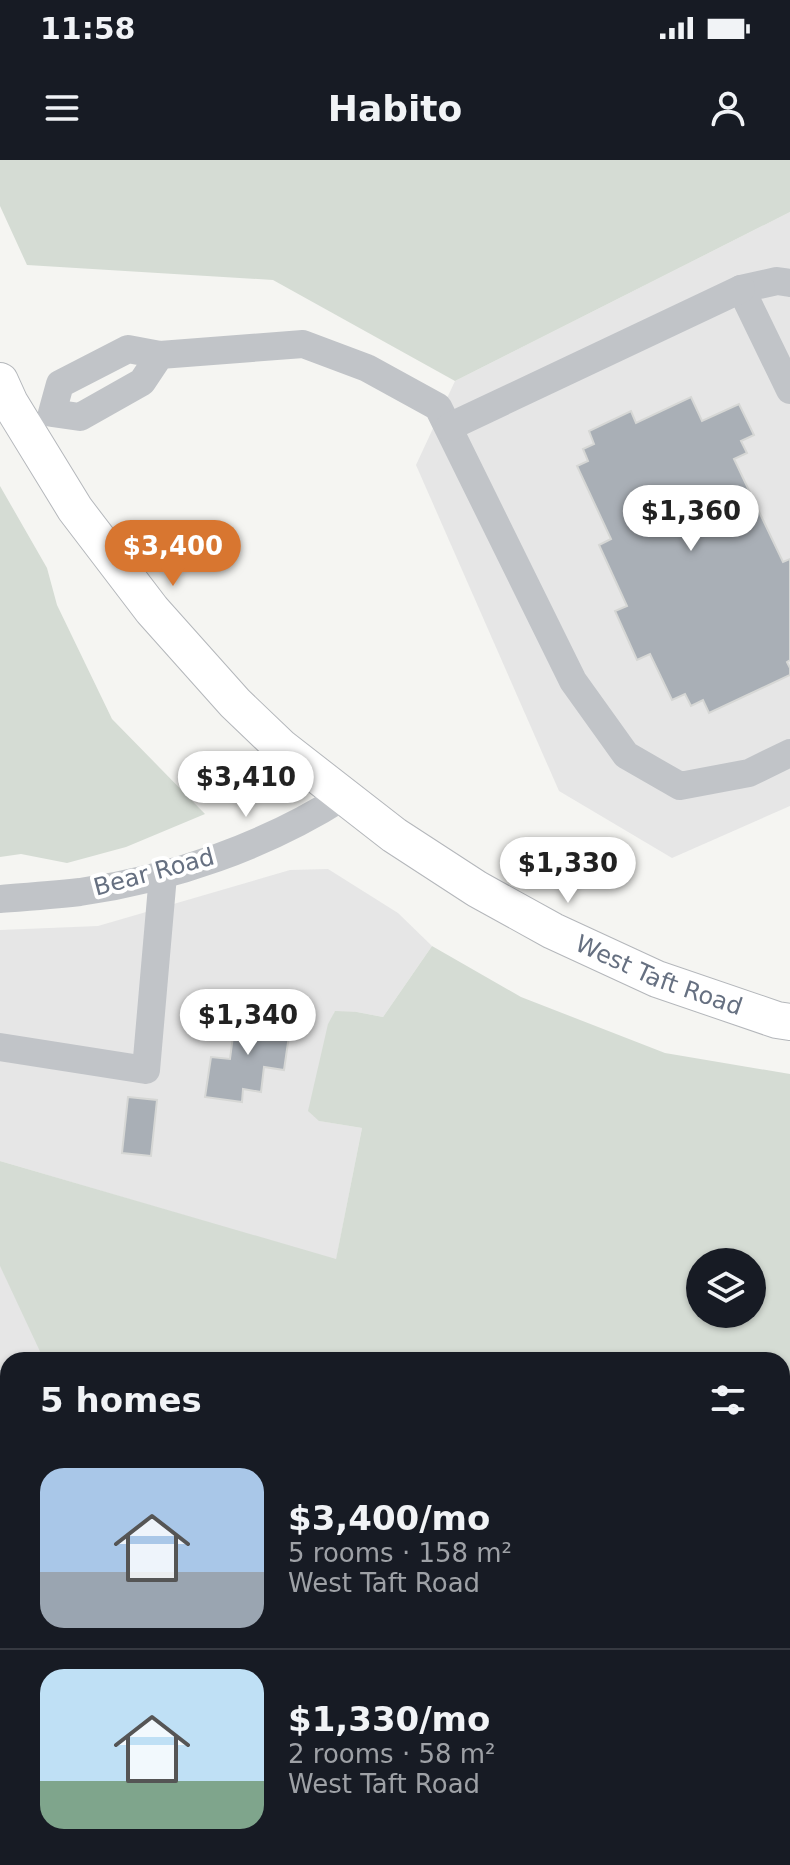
<!DOCTYPE html>
<meta charset="utf-8">
<style>
body{margin:0;font-family:"DejaVu Sans",sans-serif;background:#20242c;color:#f1f3f6;height:100vh;display:flex;flex-direction:column;font-size:30px;white-space:nowrap}
*{box-sizing:border-box;margin:0}
p{font-size:26px;color:#9ea1a6}
.icon{flex:none;width:44px;height:44px;fill:none;stroke:currentColor;stroke-width:2;stroke-linecap:round;stroke-linejoin:round}
.map{position:relative;flex:1;overflow:hidden}
.drawer{position:absolute;left:0px;top:1192px;width:790px;height:514px;display:flex;flex-direction:column;background:#171b24;border-radius:24px 24px 0 0;box-shadow:0 2px 6px #0004}
.drawer>*{flex:none}
.fabs{position:absolute;left:686px;top:1088px;display:grid;gap:16px}
.fabs a{display:grid;place-items:center;width:80px;height:80px;border-radius:50%;background:#171b24;box-shadow:0 2px 6px #0004;font-size:40px}
.price{position:absolute;translate:-50% -68px;padding:0 18px;border-radius:28px;background:#fff;color:#222;font-size:26px;line-height:52px;filter:drop-shadow(0 2px 4px #0008)}
.price::after{content:'';position:absolute;left:50%;top:48px;width:24px;height:18px;margin-left:-12px;background:inherit;clip-path:polygon(0 0,100% 0,50% 100%)}
.price.current{background:#d87630;color:#fff}
ul{padding:0;list-style:none}
li{display:flex;align-items:center;gap:24px;height:200px;padding:0 40px}
li+li{border-top:2px solid #363941}
li span{display:grid;place-items:center;flex:none;width:224px;height:160px;border-radius:24px;color:#555}
li>.icon{margin-inline-start:auto}
span .icon{width:96px;height:96px;fill:#fffc;stroke-width:1}
li b{font-size:34px}
h2{display:flex;justify-content:space-between;align-items:center;height:96px;padding:0 40px;font-size:34px}
.status{display:flex;justify-content:space-between;align-items:center;height:56px;padding:0 40px;background:#171b24;direction:ltr}
.status svg{height:22px;fill:currentColor}
header{display:flex;justify-content:space-between;align-items:center;height:104px;padding:0 40px;background:#171b24;font-size:36px;font-weight:700}
.map>svg:first-child{display:block}
</style>
<div class="status"><b>11:58</b><svg viewBox="0 0 49 12"><path d="M0 12V9h3v3zM5 12V6h3v6zM10 12V3h3v9zM15 12V0h3v12zM26 1h20v11H26zM47 4h2v5h-2z"/></svg></div>
<header><svg class="icon" aria-label="menu" viewBox="0 0 24 24"><path d="M4 6h16M4 12h16M4 18h16"/></svg>Habito<svg class="icon" aria-label="person" viewBox="0 0 24 24"><circle cx="12" cy="8" r="4"/><path d="M4 21q1-7 8-7t8 7"/></svg></header>
<div class="map">
<svg width="790" height="1705" viewBox="0 0 790 1705">
<rect width="100%" height="100%" fill="#f5f5f2"/>
<!-- built -->
<g fill="#e6e6e6">
<path d="M790 52V646L672 698 559 631 416 305 455 221Z"/>
<path d="M328 709 398 753 432 786 383 857 357 852H334L320 961 362 968 336 1100 0 1001V770L98 766 290 710Z"/>
<path d="M0 1105 45 1200H8V1698H282L285 1705H0Z"/>
</g>
<!-- green -->
<g fill="#d5dcd4" fill-rule="evenodd">
<path d="M0 0H790V52L455 221 273 120 27 105 0 46Z"/>
<path d="M0 326 47 408 57 445 112 559 205 654 126 687 67 703 21 694 0 697Z"/>
<path d="M432 786 521 837 665 893 790 914V1684L782 1688V1200H44L0 1106V1001L336 1099 362 968 319 961 308 951 328 864 335 851 357 852 383 857ZM752 1102V1154H700V1102Z"/>
<path d="M281 1698H762L748 1705H285Z"/>
</g>
<!-- building -->
<g fill="#a9afb6" stroke="#d6d7d5" stroke-width="2">
<path d="M691 237 702 261 739 244 754 275 741 281 747 293 734 299 783 402 790 399V500L787 502 790 508V515L709 553 703 540 691 546 685 534 672 540 650 494 637 500 615 451 627 446 599 385 611 379 577 306 588 301 583 289 594 284 589 271 631 251 636 263Z"/>
<path d="M228 853 291 862 284 910 264 907 261 932 243 929 242 942 205 937 211 897 230 899 234 868 226 867Z"/>
<path d="M128 937 157 940 151 996 122 993Z"/>
<path d="M0 1279 8 1297V1314L0 1318Z"/>
<path d="M1 1463 8 1477V1606L0 1589V1464Z"/>
<path d="M0 1662 8 1679V1698H17L21 1705H0Z"/>
<path d="M52 1698H114L117 1705H55Z"/>
<path d="M157 1698H241L244 1705H161Z"/>
</g>
<g fill="none" stroke-linecap="round" stroke-linejoin="round">
<defs>
<g id="major">
<path id="s1" d="M0 221 10 243 75 349 152 450 235 543 281 587 394 675 477 729 553 771 657 819 777 860 790 862"/>
</g>
</defs>
<!-- major casing -->
<use href="#major" stroke="#b4b7bb" stroke-width="38"/>
<!-- minor -->
<g stroke="#c1c4c8" stroke-width="28">
<path d="M790 123 777 121 741 129 790 230"/>
<path d="M160 195 142 222 80 257 52 253 60 224 128 189 160 195 303 184 367 208 438 247 573 521 626 595 680 626 749 613 790 593"/>
<path d="M449 267 741 129"/>
<path d="M0 739C26 737 53 735 80 732 171 719 266 686 344 636"/>
<path d="M0 887 146 910 163 715"/>
<path d="M0 1224 8 1241"/>
<path d="M0 1377 8 1373"/>
<path d="M0 1638 8 1655"/>
<path d="M29 1698 32 1705"/>
<path d="M262 1698 266 1705"/>
<path d="M491 1698 495 1705"/>
</g>
<!-- major -->
<use href="#major" stroke="#fff" stroke-width="36"/>
</g>
<g text-anchor="middle" stroke-width="8" stroke-linejoin="round" paint-order="stroke">
<!-- street labels -->
<g font-size="24" fill="#667081" stroke="#fff">
<text transform="translate(154 712) rotate(-15)" y="8">Bear Road</text>
<text dy="8" stroke="none"><textPath href="#s1" startOffset="908">West Taft Road</textPath></text>
</g>
</g>
</svg>
<div class="fabs">
<a><svg class="icon" aria-label="layers" viewBox="0 0 24 24"><path d="M12 4l9 5-9 5-9-5zM3 14l9 5 9-5"/></svg></a>
</div>
<b class="price" style="left:691px;top:393px">$1,360</b>
<b class="price current" style="left:173px;top:428px">$3,400</b>
<b class="price" style="left:246px;top:659px">$3,410</b>
<b class="price" style="left:568px;top:745px">$1,330</b>
<b class="price" style="left:248px;top:897px">$1,340</b>
<section class="drawer">
<h2>5 homes<svg class="icon" aria-label="filters" viewBox="0 0 24 24"><path d="M4 7h16M4 17h16"/><circle cx="9" cy="7" r="2"/><circle cx="15" cy="17" r="2"/></svg></h2>
<ul>
<li><span style="background:linear-gradient(#a9c7e8 65%,#9aa5b1 0)"><svg class="icon" aria-label="home" viewBox="0 0 24 24"><path d="M3 11l9-7 9 7M6 9v11h12V9"/></svg></span><div><b>$3,400/mo</b><p>5 rooms · 158 m²</p><p>West Taft Road</p></div></li>
<li><span style="background:linear-gradient(#bfe0f5 70%,#7fa58c 0)"><svg class="icon" aria-label="home" viewBox="0 0 24 24"><path d="M3 11l9-7 9 7M6 9v11h12V9"/></svg></span><div><b>$1,330/mo</b><p>2 rooms · 58 m²</p><p>West Taft Road</p></div></li>
</ul>
</section>
</div>
